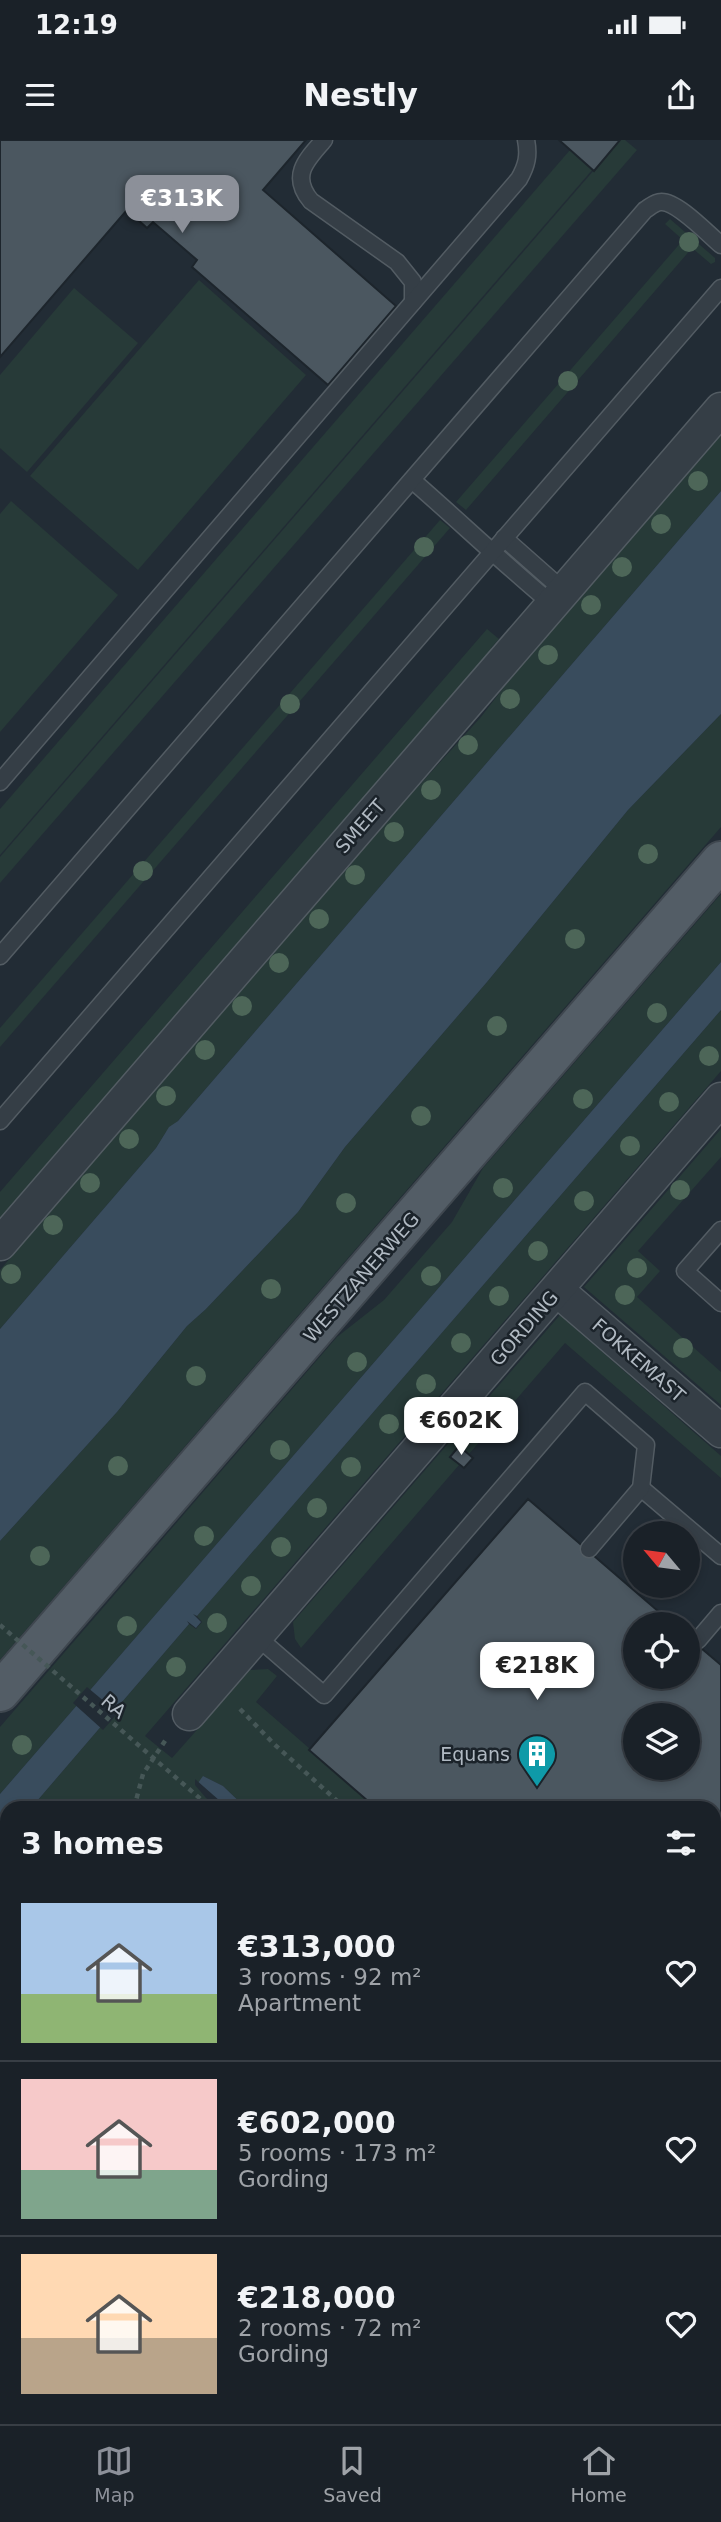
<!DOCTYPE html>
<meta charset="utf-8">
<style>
body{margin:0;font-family:"DejaVu Sans",sans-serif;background:#272e34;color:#f1f3f6;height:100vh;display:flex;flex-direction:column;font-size:26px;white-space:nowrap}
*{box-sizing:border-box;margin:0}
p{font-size:23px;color:#9fa3a8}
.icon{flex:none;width:38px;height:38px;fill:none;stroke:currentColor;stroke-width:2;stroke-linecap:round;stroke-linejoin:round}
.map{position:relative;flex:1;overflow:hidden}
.panel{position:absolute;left:0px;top:1661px;width:721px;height:625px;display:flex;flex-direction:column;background:#1a2128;border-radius:21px 21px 0 0;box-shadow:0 4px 10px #0003,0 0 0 2px #383e45}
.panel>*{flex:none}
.needle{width:46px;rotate:299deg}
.controls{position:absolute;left:623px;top:1381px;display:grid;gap:14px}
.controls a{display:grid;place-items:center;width:77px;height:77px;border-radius:50%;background:#1a2128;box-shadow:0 4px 10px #0003,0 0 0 2px #383e45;font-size:35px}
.price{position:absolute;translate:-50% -60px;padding:0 16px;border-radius:14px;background:#fff;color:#222;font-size:23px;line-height:46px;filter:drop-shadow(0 2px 4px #0008)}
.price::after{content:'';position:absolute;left:50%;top:42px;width:21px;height:16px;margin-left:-10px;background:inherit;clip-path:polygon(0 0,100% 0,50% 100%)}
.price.active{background:#8c9099;color:#fff}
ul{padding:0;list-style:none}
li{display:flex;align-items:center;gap:21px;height:175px;padding:0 21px}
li+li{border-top:2px solid #383e45}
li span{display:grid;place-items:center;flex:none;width:196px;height:140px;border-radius:0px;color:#555}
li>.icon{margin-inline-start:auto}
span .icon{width:84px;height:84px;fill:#fffc;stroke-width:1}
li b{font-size:30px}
h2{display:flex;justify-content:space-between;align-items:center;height:84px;padding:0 21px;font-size:30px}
.status{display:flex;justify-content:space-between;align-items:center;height:49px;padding:0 35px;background:#1a2128;direction:ltr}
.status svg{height:19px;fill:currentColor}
header{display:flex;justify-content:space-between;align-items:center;height:91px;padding:0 21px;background:#1a2128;font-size:32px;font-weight:700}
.tabs{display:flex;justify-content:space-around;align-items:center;height:98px;border-top:2px solid #383e45;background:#1a2128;font-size:19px;color:#9fa3a8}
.tabs a{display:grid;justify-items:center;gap:4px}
.tabs .active{color:#8c9099}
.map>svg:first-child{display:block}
</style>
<div class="status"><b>12:19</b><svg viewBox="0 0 49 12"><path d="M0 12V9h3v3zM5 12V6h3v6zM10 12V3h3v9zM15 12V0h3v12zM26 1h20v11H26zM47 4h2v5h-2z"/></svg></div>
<header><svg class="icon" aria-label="menu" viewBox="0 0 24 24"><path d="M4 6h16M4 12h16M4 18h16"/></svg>Nestly<svg class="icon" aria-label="share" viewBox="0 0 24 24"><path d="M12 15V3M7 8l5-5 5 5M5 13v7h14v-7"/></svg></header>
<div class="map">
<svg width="721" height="2284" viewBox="0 0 721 2284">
<rect width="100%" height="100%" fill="#222c35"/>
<!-- green -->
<g fill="#273a38">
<path d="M620 0H625L637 10 0 743V717Z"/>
<path d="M570 10 593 29 0 715V669Z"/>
<path d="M670 79 715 118V122L711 124 692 108 466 370 456 362 683 100 665 84Z"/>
<path d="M199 140 306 235 138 430 30 336Z"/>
<path d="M74 148 138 203 27 332 0 308V235Z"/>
<path d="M721 295V351L178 981 166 992 156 1008 0 1189V1130L347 725 481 577 517 530Z"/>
<path d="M11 361 118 455 0 592V374Z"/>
<path d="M440 380 450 388 0 907V888Z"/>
<path d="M487 489 499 499 491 508 501 517 0 1089V1052Z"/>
<path d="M721 574V687L0 1520V1401L117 1272 187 1186 206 1169 298 1072 345 1007 487 842 628 670Z"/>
<path d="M721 754V822L0 1654V1587L337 1197 384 1160 452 1082 483 1028Z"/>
<path d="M721 870V931L145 1596 172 1618 250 1530 268 1529 277 1536 256 1562 378 1668H246L223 1646 203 1636 224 1668H31L189 1484 196 1489 202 1482 197 1476Z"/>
<path d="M721 989V1017L638 1111 660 1131 637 1157 721 1232V1265L584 1147Z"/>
<path d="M560 1175 721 1316V1338L565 1203 469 1314 459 1307 451 1317 459 1325 301 1508 295 1499 293 1482Z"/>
<path d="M7 1695V1958L0 1966V1703Z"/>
<path d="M714 1956 721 1962V2016L714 2010Z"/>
<path d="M7 1987V2041L0 2049V1995Z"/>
<path d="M714 2033 721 2038V2087L714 2081Z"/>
<path d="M714 2106 721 2113V2264L714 2258Z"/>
<path d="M646 2279H707L713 2284H652Z"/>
</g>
<!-- water -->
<g fill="#394c5d">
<path d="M721 351V574L628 670 487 842 345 1007 298 1072 206 1169 187 1186 117 1272 0 1401V1189L156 1008 169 987 178 981Z"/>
<path d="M721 822V870L204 1468 197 1476 193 1474 201 1482 196 1488 187 1481 189 1484 31 1668H7V1695L0 1703V1654Z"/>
<path d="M203 1636 223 1646 246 1668H224L198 1643Z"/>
</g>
<!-- pier -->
<g fill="#222c35">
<path d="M87 1547 118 1573 103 1590 73 1563Z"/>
<path d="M195 1639 228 1668H219L206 1658 195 1645Z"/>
</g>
<!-- building -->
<g fill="#4b5760" stroke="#1d252c" stroke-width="2" fill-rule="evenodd">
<path d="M0 0H306L263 50 396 166 328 245 192 127 197 120 153 82 147 88 127 70 0 217Z"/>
<path d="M559 0H620L594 31Z"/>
<path d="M459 1306 473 1318 464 1328 450 1317Z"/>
<path d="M528 1359 673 1484H635V1536H688V1497L721 1525V1964L714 1958V1668H376L309 1610ZM635 1575H688V1628H635Z"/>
</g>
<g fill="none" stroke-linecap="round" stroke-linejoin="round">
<defs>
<g id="lane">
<path d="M324 0C306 20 290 36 311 61L397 122 413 142V162"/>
<path d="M412 340C459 381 504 424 552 464"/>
<path d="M504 398 564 451"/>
<path d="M0 642 519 39C527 25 529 15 526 0"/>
<path d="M0 816 645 70C650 67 655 62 661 62 677 61 708 94 721 105"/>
<path d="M0 981 721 148"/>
<path d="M721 1090 685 1131 721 1163"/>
<path d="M641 1348 721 1416"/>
<path d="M256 1496 324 1555 585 1252 646 1305 641 1348 589 1409"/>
<path d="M698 1500 721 1473"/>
</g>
<g id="street">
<path d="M0 1104 721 269"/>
<path d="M557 1150 721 1291"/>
<path d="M189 1574 721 959"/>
</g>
<path id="primary" d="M0 1552 721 721"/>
</defs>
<!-- lane casing -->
<use href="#lane" stroke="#535c63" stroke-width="19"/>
<!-- street casing -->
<use href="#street" stroke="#535c63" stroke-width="35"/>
<!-- primary casing -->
<use href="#primary" stroke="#3f474f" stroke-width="42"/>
<!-- path -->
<g stroke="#465757" stroke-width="4.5" stroke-dasharray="5 5" stroke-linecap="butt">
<path d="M240 1569 274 1604 345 1668"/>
<path d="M134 1668 143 1634 167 1598"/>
<path d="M0 1844 7 1841"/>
<path d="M0 1980 7 1973"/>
<path d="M714 2064 721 2070"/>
<path d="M0 2199 7 2190"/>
<path d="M714 2271 721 2277"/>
</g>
<!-- lane -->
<use href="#lane" stroke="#353e46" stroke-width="16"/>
<!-- street -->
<use href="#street" stroke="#353e46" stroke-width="32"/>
<!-- primary -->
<use href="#primary" stroke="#535d66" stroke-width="38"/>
<!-- path-bridge -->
<path stroke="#465757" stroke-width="4.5" stroke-dasharray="5 5" stroke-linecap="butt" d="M0 1485 211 1668"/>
</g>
<!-- trees -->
<g fill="#4d6658">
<circle cx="689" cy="102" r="10"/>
<circle cx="568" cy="241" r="10"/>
<circle cx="698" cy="341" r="10"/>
<circle cx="661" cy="384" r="10"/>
<circle cx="424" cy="407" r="10"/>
<circle cx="622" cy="427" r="10"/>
<circle cx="591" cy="465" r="10"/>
<circle cx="548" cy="515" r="10"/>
<circle cx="510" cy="559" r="10"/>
<circle cx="290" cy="564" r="10"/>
<circle cx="468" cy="605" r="10"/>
<circle cx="431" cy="650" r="10"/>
<circle cx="394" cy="692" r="10"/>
<circle cx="648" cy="714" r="10"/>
<circle cx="143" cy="731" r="10"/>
<circle cx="355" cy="735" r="10"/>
<circle cx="319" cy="779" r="10"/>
<circle cx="575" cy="799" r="10"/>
<circle cx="279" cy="823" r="10"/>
<circle cx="242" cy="866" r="10"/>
<circle cx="657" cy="873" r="10"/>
<circle cx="497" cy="886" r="10"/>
<circle cx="205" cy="910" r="10"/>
<circle cx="709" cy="916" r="10"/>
<circle cx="166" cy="956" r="10"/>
<circle cx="583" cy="959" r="10"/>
<circle cx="669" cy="962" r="10"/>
<circle cx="421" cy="976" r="10"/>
<circle cx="129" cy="999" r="10"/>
<circle cx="630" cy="1006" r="10"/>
<circle cx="90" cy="1043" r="10"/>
<circle cx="503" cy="1048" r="10"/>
<circle cx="680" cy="1050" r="10"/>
<circle cx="584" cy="1061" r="10"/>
<circle cx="346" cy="1063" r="10"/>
<circle cx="53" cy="1085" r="10"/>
<circle cx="538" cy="1111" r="10"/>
<circle cx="637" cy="1128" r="10"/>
<circle cx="11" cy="1134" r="10"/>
<circle cx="431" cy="1136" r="10"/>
<circle cx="271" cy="1149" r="10"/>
<circle cx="625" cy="1155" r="10"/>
<circle cx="499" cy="1156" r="10"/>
<circle cx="461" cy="1203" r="10"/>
<circle cx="683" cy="1208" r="10"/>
<circle cx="357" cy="1222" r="10"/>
<circle cx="196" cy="1236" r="10"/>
<circle cx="426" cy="1244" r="10"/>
<circle cx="389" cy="1284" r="10"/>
<circle cx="280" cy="1310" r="10"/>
<circle cx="118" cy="1326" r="10"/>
<circle cx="351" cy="1327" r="10"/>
<circle cx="317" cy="1368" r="10"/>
<circle cx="204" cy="1396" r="10"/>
<circle cx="281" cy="1407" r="10"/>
<circle cx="40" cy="1416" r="10"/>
<circle cx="251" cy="1446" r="10"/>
<circle cx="217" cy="1483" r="10"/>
<circle cx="127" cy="1486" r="10"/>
<circle cx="176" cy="1527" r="10"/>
<circle cx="22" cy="1605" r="10"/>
</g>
<!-- icons -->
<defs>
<symbol id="building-pin" viewBox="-11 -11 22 30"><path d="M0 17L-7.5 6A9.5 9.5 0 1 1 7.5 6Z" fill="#0f9aa8" stroke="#1b232a"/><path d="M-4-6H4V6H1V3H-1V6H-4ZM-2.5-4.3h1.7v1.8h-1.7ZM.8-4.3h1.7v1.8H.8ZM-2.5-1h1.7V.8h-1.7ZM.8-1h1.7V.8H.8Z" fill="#fff"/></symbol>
</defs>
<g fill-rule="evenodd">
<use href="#building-pin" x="515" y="1592" width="44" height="60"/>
</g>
<g text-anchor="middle" stroke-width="5" stroke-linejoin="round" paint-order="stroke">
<!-- street labels -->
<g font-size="19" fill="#b0b9c2" stroke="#1b232a">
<text transform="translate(360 686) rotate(-49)" y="7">SMEET</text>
<text transform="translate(361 1137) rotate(-49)" y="7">WESTZANERWEG</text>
<text transform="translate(524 1188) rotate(-49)" y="7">GORDING</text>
<text transform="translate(639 1220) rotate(41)" y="7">FOKKEMAST</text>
<text transform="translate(114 1566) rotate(41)" y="7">RA</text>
</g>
<!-- poi labels -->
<g font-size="19" fill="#b0b9c2" stroke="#1b232a" text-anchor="end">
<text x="510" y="1621">Equans</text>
</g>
</g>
</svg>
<div class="controls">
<a><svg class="needle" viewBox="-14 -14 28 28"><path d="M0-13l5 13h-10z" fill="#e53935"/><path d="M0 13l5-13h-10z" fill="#9fa3a8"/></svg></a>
<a><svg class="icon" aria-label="locate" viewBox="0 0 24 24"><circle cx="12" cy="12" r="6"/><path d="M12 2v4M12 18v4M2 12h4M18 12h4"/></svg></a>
<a><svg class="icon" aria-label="layers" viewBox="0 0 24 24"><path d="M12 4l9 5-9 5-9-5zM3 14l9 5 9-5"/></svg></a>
</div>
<b class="price active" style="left:182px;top:95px">€313K</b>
<b class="price" style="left:461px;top:1317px">€602K</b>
<b class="price" style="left:537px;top:1562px">€218K</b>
<section class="panel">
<h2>3 homes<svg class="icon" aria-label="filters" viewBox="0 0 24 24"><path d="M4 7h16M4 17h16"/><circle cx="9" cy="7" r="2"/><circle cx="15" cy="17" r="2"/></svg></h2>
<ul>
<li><span style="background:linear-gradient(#a9c7e8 65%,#8fb573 0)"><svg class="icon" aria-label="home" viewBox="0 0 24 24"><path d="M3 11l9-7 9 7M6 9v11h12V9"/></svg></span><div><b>€313,000</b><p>3 rooms · 92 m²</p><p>Apartment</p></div><svg class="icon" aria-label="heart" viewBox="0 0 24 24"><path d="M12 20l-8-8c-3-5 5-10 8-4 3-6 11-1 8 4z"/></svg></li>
<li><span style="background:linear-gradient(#f6c9c9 65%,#7fa58c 0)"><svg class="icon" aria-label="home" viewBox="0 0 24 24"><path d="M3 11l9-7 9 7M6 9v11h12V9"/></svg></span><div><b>€602,000</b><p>5 rooms · 173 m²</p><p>Gording</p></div><svg class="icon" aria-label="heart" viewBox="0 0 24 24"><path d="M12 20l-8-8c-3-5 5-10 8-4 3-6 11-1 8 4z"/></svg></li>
<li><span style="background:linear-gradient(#ffd9b3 60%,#b9a48a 0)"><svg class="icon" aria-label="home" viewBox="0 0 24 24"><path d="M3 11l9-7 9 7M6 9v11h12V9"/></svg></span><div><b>€218,000</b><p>2 rooms · 72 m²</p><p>Gording</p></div><svg class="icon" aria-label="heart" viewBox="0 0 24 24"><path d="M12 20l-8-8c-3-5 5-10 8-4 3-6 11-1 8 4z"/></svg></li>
</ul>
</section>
</div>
<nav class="tabs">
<a class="active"><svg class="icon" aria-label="map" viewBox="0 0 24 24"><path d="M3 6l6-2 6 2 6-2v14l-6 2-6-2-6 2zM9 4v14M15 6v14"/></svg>Map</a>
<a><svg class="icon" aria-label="saved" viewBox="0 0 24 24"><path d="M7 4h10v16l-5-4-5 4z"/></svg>Saved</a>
<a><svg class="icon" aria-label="home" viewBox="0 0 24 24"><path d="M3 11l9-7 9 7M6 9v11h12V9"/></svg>Home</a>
</nav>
